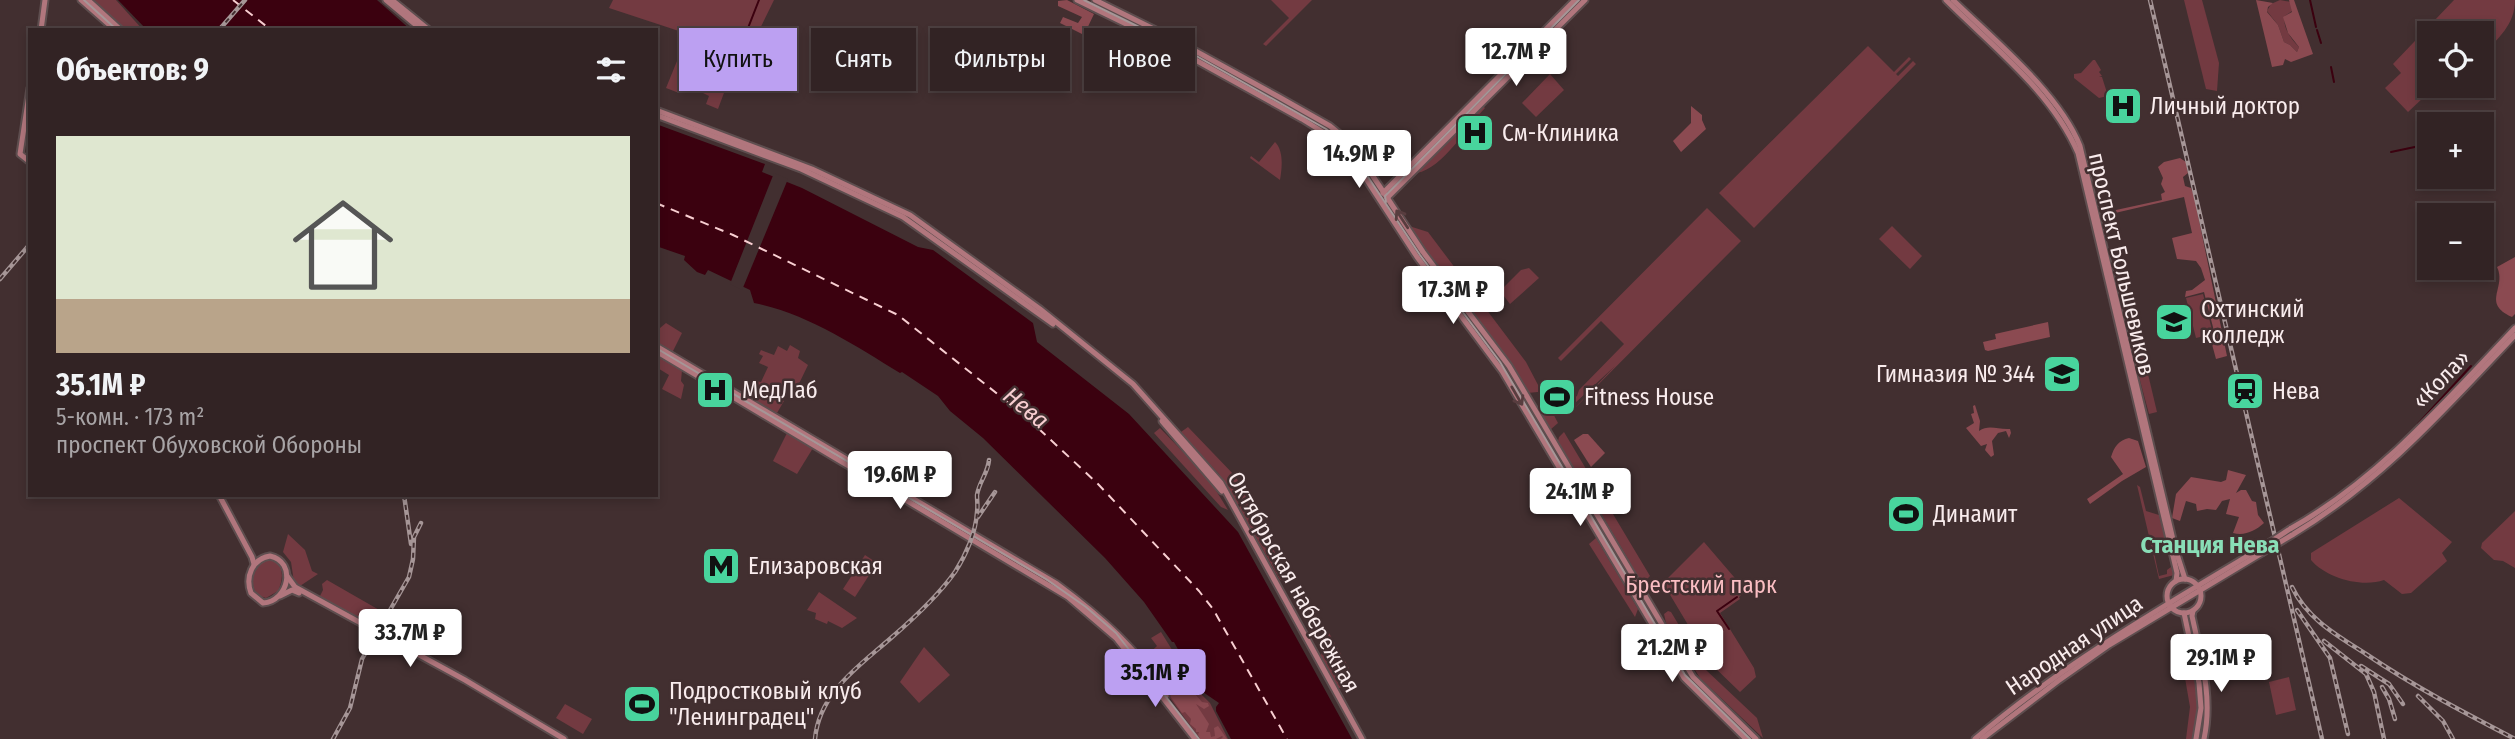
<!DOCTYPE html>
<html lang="ru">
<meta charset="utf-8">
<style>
body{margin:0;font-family:"Fira Sans Condensed",sans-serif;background:#3d2f31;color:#f1f3f6;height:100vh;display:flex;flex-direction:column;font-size:26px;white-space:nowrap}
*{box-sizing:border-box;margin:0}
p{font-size:23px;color:#a8a4a6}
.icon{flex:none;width:38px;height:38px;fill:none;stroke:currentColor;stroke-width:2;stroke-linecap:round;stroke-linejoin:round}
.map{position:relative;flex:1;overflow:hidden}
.side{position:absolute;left:28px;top:28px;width:630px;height:469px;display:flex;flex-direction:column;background:#322324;border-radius:0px;box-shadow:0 4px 10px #0003,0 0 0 2px #4d4041}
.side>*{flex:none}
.banner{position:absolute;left:679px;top:28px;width:665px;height:63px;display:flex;gap:14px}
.tools{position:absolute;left:2417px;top:21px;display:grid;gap:14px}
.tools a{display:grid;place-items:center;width:77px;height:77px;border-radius:0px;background:#322324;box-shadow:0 4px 10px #0003,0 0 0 2px #4d4041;font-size:35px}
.price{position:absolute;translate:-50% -60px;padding:0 16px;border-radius:7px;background:#fff;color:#222;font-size:23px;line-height:46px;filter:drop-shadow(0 2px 4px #0008)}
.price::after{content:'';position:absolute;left:50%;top:42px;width:21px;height:16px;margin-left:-10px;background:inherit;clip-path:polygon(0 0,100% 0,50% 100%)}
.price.on{background:#bca0f2;color:#111}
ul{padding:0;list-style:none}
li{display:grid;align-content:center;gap:14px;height:371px;padding:0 28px}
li+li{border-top:2px solid #4d4041}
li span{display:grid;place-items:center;height:217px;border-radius:0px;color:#555}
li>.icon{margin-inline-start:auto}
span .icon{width:126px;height:126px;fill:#fffc;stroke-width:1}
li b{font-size:30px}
h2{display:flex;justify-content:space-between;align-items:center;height:84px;padding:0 28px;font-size:30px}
.tag{padding:0 24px;border-radius:0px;background:#322324;box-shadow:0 4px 10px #0003,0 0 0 2px #4d4041;font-size:24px;line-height:63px}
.tag.on{background:#bca0f2;color:#111}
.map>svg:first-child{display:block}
</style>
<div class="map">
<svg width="2515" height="739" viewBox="0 0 2515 739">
<rect width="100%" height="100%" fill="#422f30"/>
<!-- green -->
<g fill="#733a41">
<path d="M91 0H116L143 30H125Z"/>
<path d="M613 0H774L748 53 740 50 718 109 706 104 709 96 701 92 703 87 700 81 706 65 688 59 686 62 691 66 679 93 666 88 688 34 609 8Z"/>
<path d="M1271 0H1312L1266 46 1263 44 1289 18Z"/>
<path d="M2184 0H2202L2219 63 2217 91 2206 89Z"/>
<path d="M2280 0 2291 2 2292 11 2285 16C2282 27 2291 39 2299 47L2297 52 2290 45 2284 42 2278 25 2267 11 2271 4Z"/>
<path d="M2454 0H2515C2515 25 2498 38 2482 56V33H2429V86H2452L2440 98 2427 100 2424 97 2408 112 2385 88 2401 73 2393 64Z"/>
<path d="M1868 46 1894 72 1909 57 1911 59 1896 74 1898 76 1913 61 1916 64 1754 228 1719 193Z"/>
<path d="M2093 60H2095L2101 70 2099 72 2102 76 2099 77H2102L2108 96 2099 98 2074 78V74L2081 73Z"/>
<path d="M1550 74 1564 90 1536 117 1522 103Z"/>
<path d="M1482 105 1485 108C1467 127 1443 168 1417 173Z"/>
<path d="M1275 142C1284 151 1282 168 1280 180L1250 158 1251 156 1259 162Z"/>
<path d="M1707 208 1741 241 1565 418 1615 366 1561 416 1557 409 1577 396 1579 390 1624 344 1601 321 1561 361 1558 358Z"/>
<path d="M1409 226 1428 232 1526 362 1558 423 1550 430 1539 413 1540 410 1543 415 1549 411 1538 392 1527 393Z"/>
<path d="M1892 226 1922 256 1910 269 1879 239Z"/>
<path d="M1529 268 1539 278 1510 304 1500 291 1521 270Z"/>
<path d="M2203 294 2213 334 2196 338 2186 298Z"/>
<path d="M666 323 682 333 672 353 656 344V326L660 328Z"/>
<path d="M790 345 800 351 798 358 808 365 794 394 783 387 779 393 775 392 774 395 784 401 777 413 748 396 756 381 761 382 768 367 759 363 763 356 759 354 761 350 774 355 778 346 787 351Z"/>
<path d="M2143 353 2157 412 2149 414 2134 358 2136 355Z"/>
<path d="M660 357 682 370 681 381 684 385 681 399 662 389 669 375 656 367Z"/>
<path d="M1188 427 1236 477 1247 499 1237 505 1219 474 1182 434 1181 432Z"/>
<path d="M1160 428 1209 479 1228 510 1221 507 1154 433Z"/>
<path d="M1564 432 1650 576 1641 585 1557 444 1633 567 1558 441 1559 437Z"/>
<path d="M787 433 813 448 797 474 773 461Z"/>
<path d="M2137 485 2140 487 2146 511 2159 515 2165 538 2152 543 2159 576 2167 574V570L2171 567 2174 575 2159 579Z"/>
<path d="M2399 498 2452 542 2442 553 2447 561 2411 593 2402 594 2384 580C2362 588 2326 578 2311 560V553Z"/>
<path d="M1248 502 1287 575 1280 580 1239 507Z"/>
<path d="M2515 511V568L2503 561 2494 560 2481 548 2482 543Z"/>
<path d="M288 534 305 550 312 571 318 574 300 586 294 582 291 562 283 552Z"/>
<path d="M1596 538 1638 609 1635 617 1589 544Z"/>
<path d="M1704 542 1746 591 1739 597 1740 599 1720 613 1754 668 1756 677 1740 692 1712 665 1663 583Z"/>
<path d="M865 555 877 563 855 597 843 589Z"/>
<path d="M266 560C285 560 284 578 278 591L266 598 257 595C249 582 253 568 266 560Z"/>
<path d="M327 580 381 611 373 628 319 598 323 590 322 584Z"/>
<path d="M819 592 857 618 842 628 828 621 827 624 815 619 816 613 807 610Z"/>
<path d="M1668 611 1671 612 1706 670 1757 718 1763 738 1700 678 1666 623 1664 614Z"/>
<path d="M1161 632 1197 690 1210 703 1228 739H1200L1142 660 1157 646 1151 638Z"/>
<path d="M1329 633 1349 668 1336 675 1342 687 1337 689 1320 658Z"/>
<path d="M924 647 950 675 919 703 900 682Z"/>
<path d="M2191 658C2197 688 2200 708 2195 739H2186L2190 707 2185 678Z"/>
<path d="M2289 677 2296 710 2276 715 2269 682Z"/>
<path d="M565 704 592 719 583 734 556 718Z"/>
</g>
<!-- forest -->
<g fill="#8b4a51">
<path d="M1067 0 1094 14 1084 35 1060 23 1063 17 1078 23 1082 17 1058 6V1Z"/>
<path d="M2256 0 2273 3 2268 7 2267 12 2278 25 2284 42 2290 45 2297 52 2299 47 2288 33 2283 17 2292 12 2289 0H2294L2313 54 2291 62 2285 59 2283 65 2272 67Z"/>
<path d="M1691 106 1702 115V120L1706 129 1681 152 1673 141 1691 123Z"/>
<path d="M2180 158 2186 162 2188 173 2183 177 2185 186 2191 188 2194 196 2227 356 2216 359 2210 337 2215 335 2204 292 2185 297 2186 291 2192 290 2205 280 2201 268 2196 261 2177 259 2172 238 2192 233 2184 197 2115 213 2116 210 2162 200 2161 194 2165 192 2161 184 2163 178 2158 167 2164 162Z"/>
<path d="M2515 257V314L2512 317C2481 303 2507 288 2497 267Z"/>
<path d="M2048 322 2050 337 1988 351 1985 350 1983 342 1996 339 1995 334Z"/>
<path d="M1975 405 1980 421 1979 431C1989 424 1998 430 2010 429L2011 433 2009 438 2006 431 1998 433 1992 441 1994 455 1991 457 1985 450 1987 444 1981 446 1966 428 1974 423 1971 414 1974 413 1973 406Z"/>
<path d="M1583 434H1588L1605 453 1591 467 1574 440Z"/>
<path d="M2129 438 2138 441 2146 467 2122 481 2090 504 2087 499 2123 474 2111 457C2114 447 2119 440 2129 438Z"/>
<path d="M2228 470 2246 475 2236 493 2241 490H2246L2252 501 2256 502 2258 515 2264 523C2255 531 2245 536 2233 533L2239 517 2226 514 2230 499 2222 501 2216 510 2207 509 2197 511 2196 504 2186 501 2180 521 2172 518 2176 494 2191 477 2221 482 2226 480Z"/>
<path d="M1180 684H1186L1202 702 1208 703 1209 706 1204 709 1196 704 1209 724 1206 732H1210L1211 737 1215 736 1214 728 1218 726 1227 739H1221L1223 737 1222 736 1216 739H1200L1198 735 1199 732H1196V729L1190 724 1191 719 1185 712 1182 713 1170 696 1171 692 1178 691Z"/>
</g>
<!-- water -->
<g fill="#3b010f">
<path d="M118 0H377L411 30H147Z"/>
<path d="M656 124 765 164 762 172 802 188 918 247 933 250 1033 323 1037 342 1129 414 1238 532 1352 739H1231L1216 711V707L1219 703 1200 690 1174 642H1172L1144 602 1105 558 983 438 950 411 938 396 902 372 900 373C854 345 808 314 754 303L750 290 708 270 705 275 697 272 684 260 685 256 656 246Z"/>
</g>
<!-- pier -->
<path fill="#422f30" d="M774 173 788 179 742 290 730 284Z"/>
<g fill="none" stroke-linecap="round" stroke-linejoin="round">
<!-- stream -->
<g stroke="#3b010f" stroke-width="2">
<path d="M2310 0 2316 27"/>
<path d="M2317 30 2321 43"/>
<path d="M708 66 730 74 759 0"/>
<path d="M2331 67 2334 82"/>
<path d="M721 70 736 32"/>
<path d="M2391 152 2429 144"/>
<path d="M2418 424 2471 366"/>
<path d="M1729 629 1717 611 1737 597"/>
</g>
<!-- ferry -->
<g stroke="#f8ced1" stroke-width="2" stroke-dasharray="9 7" stroke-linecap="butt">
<path d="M233 0 271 30"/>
<path d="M656 203 733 235 898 315 1024 415 1098 484 1199 591 1213 609 1287 739"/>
</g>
<defs>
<g id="major">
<path d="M81 0 115 30"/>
<path d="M88 0 121 30"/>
<path d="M386 0 422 30"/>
<path d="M392 0 429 30"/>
<path d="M1077 0 1163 42 1302 119 1334 139 1349 153 1417 257 1502 371 1684 678 1746 739"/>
<path d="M1095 0 1170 37 1279 97 1330 126 1351 143 1423 252 1509 366 1693 677 1756 739"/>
<path d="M1946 0C1992 46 2052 92 2078 153L2177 573 2176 581"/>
<path d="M1953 0C1994 40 2059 93 2080 146L2175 548 2185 579"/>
<path d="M41 30 45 0"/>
<path d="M30 88 20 154 30 162"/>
<path d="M656 110 812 169 910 215 1040 309 1133 384 1221 483 1362 739"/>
<path d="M656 115 801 169 903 217 1053 324"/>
<path d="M1383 193 1575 0"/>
<path d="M1387 198 1585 0"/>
<path d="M656 346 1057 584C1099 615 1140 650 1166 696"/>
<path d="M656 351 1068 597 1116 638 1195 739"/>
<path d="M1162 421 1222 491"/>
<path d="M219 495 252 557 254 564"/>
<path d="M2290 529C2379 479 2446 401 2515 328"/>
<path d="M2292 535C2382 481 2444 410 2515 335"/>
<path d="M270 556C297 562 289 601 263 603L251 593C245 577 252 559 270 556Z"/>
<path d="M287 576 295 587 465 680 564 739"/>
<circle cx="2184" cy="596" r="17"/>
<path d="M280 596 292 590 299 593"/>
<path d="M2193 611 2192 616C2201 658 2213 697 2204 739"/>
<path d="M2184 613 2199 683 2201 708 2196 739"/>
<path d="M1975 739C2063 664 2162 607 2261 548"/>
<path d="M1982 739 2058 681 2109 645 2262 553"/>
</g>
</defs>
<!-- major casing -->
<use href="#major" stroke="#5e4e4f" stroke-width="9"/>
<!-- major -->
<use href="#major" stroke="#b1767d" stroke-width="5"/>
<!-- tram -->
<g stroke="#a69697" stroke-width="2">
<path d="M84 0 117 30"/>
<path d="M1084 0 1184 49 1326 129 1348 147 1420 255 1500 362 1685 675 1750 739"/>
<path d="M1386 202 1385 196 1389 192 1579 0"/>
<path d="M656 348 1046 579 1086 607 1116 633 1199 739"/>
</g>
<defs>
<g id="rail">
<path d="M2150 0 2322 739"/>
<path d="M219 30 245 0"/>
<path d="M0 279 30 244"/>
<path d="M404 495 411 544"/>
<path d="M978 517 995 492"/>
<path d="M2292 587C2307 619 2338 636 2366 654 2415 687 2463 712 2515 739"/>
<path d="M2297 610 2330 658 2348 734"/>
<path d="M2324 641 2366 674 2374 692 2384 739"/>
<path d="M2361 666 2389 684 2403 704"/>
<path d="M2382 687 2389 699 2395 719"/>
<path d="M2418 696 2443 721 2453 739"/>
<path d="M333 739 350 708 362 659 409 577 413 559 414 537 421 523"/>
<path d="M815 739C819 693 859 666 891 638 913 619 938 596 955 572 966 555 976 532 977 512 978 506 977 501 977 495 979 482 988 473 989 460"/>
</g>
</defs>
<!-- rail casing -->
<use href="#rail" stroke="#a69697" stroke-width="4.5"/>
<!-- rail -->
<use href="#rail" stroke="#422f30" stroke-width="2" stroke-dasharray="5" stroke-linecap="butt"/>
<defs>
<g id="major-bridge">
<path d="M2261 548 2290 529"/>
<path d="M2262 553 2292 535"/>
</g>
</defs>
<!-- major-bridge casing -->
<use href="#major-bridge" stroke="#5e4e4f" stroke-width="9" stroke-linecap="butt"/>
<!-- major-bridge -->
<use href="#major-bridge" stroke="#b1767d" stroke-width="5"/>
</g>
<!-- one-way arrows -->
<defs><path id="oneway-shaft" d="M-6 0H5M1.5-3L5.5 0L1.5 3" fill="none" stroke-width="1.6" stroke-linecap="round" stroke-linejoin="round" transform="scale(1.75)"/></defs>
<g stroke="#583d3f">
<use href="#oneway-shaft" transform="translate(1402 219) rotate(-123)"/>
<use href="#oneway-shaft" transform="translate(1517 396) rotate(60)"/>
</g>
<!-- icons -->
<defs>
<symbol id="hospital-square" viewBox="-11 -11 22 22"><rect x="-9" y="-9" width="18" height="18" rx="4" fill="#48d49d" stroke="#422f30"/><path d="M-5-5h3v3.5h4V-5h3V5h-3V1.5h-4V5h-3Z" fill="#111"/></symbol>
<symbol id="university-square" viewBox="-11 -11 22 22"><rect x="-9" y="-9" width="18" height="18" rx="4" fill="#48d49d" stroke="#422f30"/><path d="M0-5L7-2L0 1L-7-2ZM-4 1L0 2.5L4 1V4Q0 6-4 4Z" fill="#111"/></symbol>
<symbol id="school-square" viewBox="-11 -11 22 22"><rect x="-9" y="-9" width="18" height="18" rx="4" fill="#48d49d" stroke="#422f30"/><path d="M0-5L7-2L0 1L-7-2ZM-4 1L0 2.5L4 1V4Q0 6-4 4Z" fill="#111"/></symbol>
<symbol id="station-square" viewBox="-11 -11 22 22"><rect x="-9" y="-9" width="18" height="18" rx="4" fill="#48d49d" stroke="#422f30"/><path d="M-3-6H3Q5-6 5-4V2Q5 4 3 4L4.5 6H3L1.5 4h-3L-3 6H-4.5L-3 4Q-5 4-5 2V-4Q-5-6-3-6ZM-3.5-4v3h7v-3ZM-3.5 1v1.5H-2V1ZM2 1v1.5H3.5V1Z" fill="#111"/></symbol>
<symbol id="stadium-square" viewBox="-11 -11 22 22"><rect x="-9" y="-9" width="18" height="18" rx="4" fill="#48d49d" stroke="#422f30"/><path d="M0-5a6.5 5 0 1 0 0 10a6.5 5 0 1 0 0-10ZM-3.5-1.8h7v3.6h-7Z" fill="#111"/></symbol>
<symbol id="metro-square" viewBox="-11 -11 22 22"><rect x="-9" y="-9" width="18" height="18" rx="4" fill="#48d49d" stroke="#422f30"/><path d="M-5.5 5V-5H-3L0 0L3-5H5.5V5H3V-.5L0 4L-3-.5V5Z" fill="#111"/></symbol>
</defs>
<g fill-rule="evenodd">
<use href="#hospital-square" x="2101" y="84" width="44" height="44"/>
<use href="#hospital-square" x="1453" y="111" width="44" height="44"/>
<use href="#university-square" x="2152" y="300" width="44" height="44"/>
<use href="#school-square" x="2040" y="352" width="44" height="44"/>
<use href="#hospital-square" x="693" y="368" width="44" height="44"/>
<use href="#station-square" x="2223" y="369" width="44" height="44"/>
<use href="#stadium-square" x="1535" y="375" width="44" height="44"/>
<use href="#stadium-square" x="1884" y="492" width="44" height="44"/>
<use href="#metro-square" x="699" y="544" width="44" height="44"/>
<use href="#stadium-square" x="620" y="682" width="44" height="44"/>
</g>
<g text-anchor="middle" stroke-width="5" stroke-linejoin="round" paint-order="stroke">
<!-- poi labels -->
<g font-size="23" fill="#f9eced" stroke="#422f30" text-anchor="start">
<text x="2150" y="114">Личный доктор</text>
<text x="1502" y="141">См-Клиника</text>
<text x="2201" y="317">Охтинский<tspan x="2201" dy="26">колледж</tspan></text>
<text x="2035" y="382" text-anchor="end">Гимназия № 344</text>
<text x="742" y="398">МедЛаб</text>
<text x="2272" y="399">Нева</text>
<text x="1584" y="405">Fitness House</text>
<text x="1933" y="522">Динамит</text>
<text x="748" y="574">Елизаровская</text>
<text x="669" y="699">Подростковый клуб<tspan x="669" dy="26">"Ленинградец"</tspan></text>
</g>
<!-- street labels -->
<g font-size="23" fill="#f9eced" stroke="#422f30">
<text transform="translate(2122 264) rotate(77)" y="8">проспект Большевиков</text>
<text transform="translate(2441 379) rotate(-46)" y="8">«Кола»</text>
<text transform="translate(1294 582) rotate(61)" y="8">Октябрьская набережная</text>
<text transform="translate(2074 645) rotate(-34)" y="8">Народная улица</text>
</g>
<!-- park labels -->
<g font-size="23" fill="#fabdc2" stroke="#422f30">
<text x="1701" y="593">Брестский парк</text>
</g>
<!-- water labels -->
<g font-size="24" font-style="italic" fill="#f8ced1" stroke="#422f30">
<text transform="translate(1026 408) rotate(39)" y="8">Нева</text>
</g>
<!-- neighbourhood labels -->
<g font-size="24" font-weight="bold" fill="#89deb7" stroke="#422f30">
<text x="2210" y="553">Станция Нева</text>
</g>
</g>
</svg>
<div class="tools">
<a><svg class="icon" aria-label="locate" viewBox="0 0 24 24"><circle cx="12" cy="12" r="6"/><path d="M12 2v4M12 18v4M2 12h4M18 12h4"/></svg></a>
<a>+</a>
<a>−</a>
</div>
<b class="price" style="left:1516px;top:88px">12.7M ₽</b>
<b class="price" style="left:1359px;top:190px">14.9M ₽</b>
<b class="price" style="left:1453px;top:326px">17.3M ₽</b>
<b class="price" style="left:900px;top:511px">19.6M ₽</b>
<b class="price" style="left:1580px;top:528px">24.1M ₽</b>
<b class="price" style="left:410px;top:669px">33.7M ₽</b>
<b class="price" style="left:1672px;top:684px">21.2M ₽</b>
<b class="price" style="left:2221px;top:694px">29.1M ₽</b>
<b class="price on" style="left:1155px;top:709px">35.1M ₽</b>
<div class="banner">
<a class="tag on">Купить</a>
<a class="tag">Снять</a>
<a class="tag">Фильтры</a>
<a class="tag">Новое</a>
</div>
<section class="side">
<h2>Объектов: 9<svg class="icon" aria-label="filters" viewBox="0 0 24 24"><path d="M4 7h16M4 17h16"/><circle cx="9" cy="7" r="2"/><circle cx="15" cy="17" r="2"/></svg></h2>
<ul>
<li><span style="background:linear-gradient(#dfe7d0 75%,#b9a48a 0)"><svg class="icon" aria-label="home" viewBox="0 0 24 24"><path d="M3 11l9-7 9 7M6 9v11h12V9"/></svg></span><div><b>35.1M ₽</b><p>5-комн. · 173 m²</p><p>проспект Обуховской Обороны</p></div></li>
</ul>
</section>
</div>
